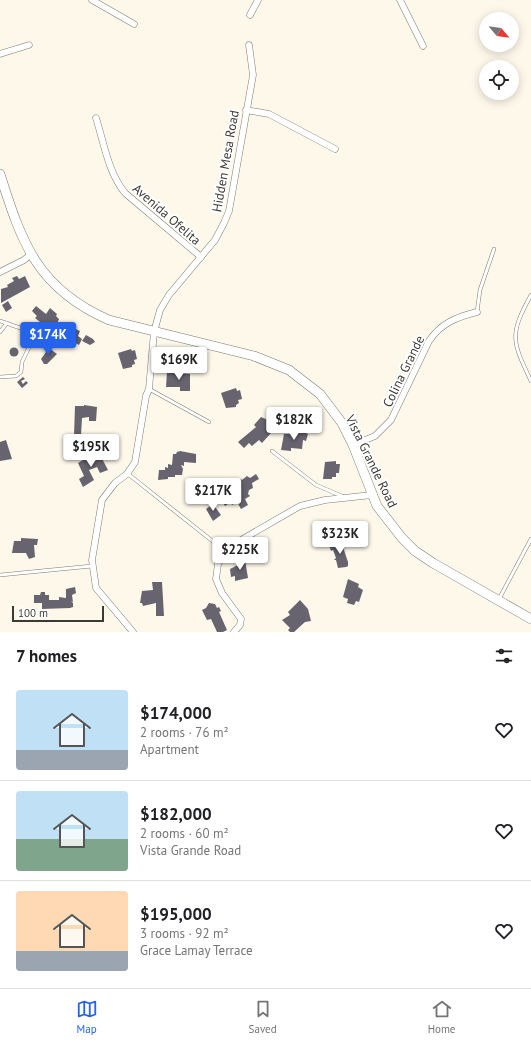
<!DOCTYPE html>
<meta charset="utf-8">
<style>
body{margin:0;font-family:"PT Sans",sans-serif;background:#f6f6f6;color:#202124;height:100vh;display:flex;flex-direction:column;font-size:15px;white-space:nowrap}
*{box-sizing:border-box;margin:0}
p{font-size:13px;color:#757577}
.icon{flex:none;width:22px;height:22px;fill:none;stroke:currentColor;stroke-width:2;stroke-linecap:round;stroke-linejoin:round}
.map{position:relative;height:632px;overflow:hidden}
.sheet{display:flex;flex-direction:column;background:#fff;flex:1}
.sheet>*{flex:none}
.needle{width:26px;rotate:119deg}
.tools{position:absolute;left:479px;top:12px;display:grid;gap:8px}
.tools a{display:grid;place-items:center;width:40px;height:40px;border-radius:50%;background:#fff;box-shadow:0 2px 10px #0003;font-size:20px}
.scale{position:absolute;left:12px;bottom:10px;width:92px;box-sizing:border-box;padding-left:4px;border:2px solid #3c3a35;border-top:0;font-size:11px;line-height:14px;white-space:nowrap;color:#3c3a35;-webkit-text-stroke:3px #fff;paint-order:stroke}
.price{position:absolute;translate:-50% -34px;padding:0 9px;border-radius:4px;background:#fff;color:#222;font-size:13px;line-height:26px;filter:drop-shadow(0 1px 2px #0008)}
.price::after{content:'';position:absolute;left:50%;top:24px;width:12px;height:9px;margin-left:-6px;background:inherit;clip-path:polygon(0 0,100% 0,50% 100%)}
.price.selected{background:#2563eb;color:#fff}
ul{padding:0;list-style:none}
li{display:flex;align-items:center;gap:12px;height:100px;padding:0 16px}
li+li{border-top:1px solid #e0e0e0}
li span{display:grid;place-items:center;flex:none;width:112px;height:80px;border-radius:4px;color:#555}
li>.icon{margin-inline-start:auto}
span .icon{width:48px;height:48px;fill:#fffc;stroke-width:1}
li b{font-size:17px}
h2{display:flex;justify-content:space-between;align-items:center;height:48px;padding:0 16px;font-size:17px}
.tab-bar{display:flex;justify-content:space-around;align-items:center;height:56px;border-top:1px solid #e0e0e0;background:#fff;font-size:11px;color:#757577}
.tab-bar a{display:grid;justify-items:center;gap:2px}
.tab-bar .selected{color:#2563eb}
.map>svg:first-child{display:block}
</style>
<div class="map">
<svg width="531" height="632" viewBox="0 0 531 632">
<rect width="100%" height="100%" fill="#fef8eb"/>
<!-- building -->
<g fill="#68646f">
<path d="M17 276 19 279 25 276 30 287 1 303V289L8 287 7 285 14 281 12 278Z"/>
<path d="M8 301 12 308 6 312 2 305Z"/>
<path d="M36 306 46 314 50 308 57 314 56 316 59 319 56 326 55 325 50 330 35 318 37 316 32 311Z"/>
<path d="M67 325 80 331 78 336 82 339 79 345 66 338 64 340 61 339Z"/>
<path d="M86 335 93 339 95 342 90 345 82 341Z"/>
<circle cx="14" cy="352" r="4.5"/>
<path d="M49 348 57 354 47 364H44L41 359Z"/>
<path d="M131 349 132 351 135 350 137 359 134 360 135 364 132 365V367L123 369 118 353Z"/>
<path d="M167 372 190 374V391H180V387H166Z"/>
<path d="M23 377 25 379 21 381 23 384 26 381 28 383 22 388 17 382Z"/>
<path d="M236 388 237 391 240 390 242 399 238 400 239 403 236 405V407L226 408 221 393Z"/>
<path d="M84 405 97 407 96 421H89V417L82 418 81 436 74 435 75 406H84Z"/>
<path d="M261 417 268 420 271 417 275 421 277 419 281 422 262 443 259 440 252 446 249 443 244 448 238 442 256 427 254 425Z"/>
<path d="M301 431 308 434 306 441 303 440 302 449 291 448V451L281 450 284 434H295V432L300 433Z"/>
<path d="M6 440 12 459 0 461V442Z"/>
<path d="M98 451 108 470 100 473 97 467 89 470 94 480 83 487 79 479 84 476 78 463Z"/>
<path d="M180 451 196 454V463L184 462V466L181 465 183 469 182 475H175V477H168V479L158 480 159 470H165V467L168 468V464L172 465 173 454H176L177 452Z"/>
<path d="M336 461V464H340L339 473H336V477H332V479H323L325 462Z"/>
<path d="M256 474 259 479 252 483 253 488 249 490 248 494 250 496 245 499 248 505 241 509 237 502 232 505 231 502 225 506 218 495 226 490 229 494 233 491 230 486 233 484 232 483 236 480 238 482 241 479 242 480 247 476 250 478Z"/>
<path d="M213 504 221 515 213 521 206 509Z"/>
<path d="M21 538 38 539 37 545H34L35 557 29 559 26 553H12L14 541H21Z"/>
<path d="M336 543 337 545 342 544 348 562V566L346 567 338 568 336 560H334L336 558 333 550 331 551 329 545Z"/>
<path d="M245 560 248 578 235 581V576L231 577 230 569 238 565 237 561Z"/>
<path d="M348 579 359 584 358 587 363 590 359 602 356 601 354 605 347 603 348 599 343 597Z"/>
<path d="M152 582H162L164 616H156V603L143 606 142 603H140L142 591 153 590Z"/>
<path d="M75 587 76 593 72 595 73 602 71 601 73 603V607L70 608 42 609V603H34V595H40L41 592H45V595H49V600H59V597L66 598V589Z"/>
<path d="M300 600 308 609 311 621 305 622 294 632H290L288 630 290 628 282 620 290 615 288 612Z"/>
<path d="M209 603 215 604 217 608 219 607 221 611 219 612 227 630 223 632H217L211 619 207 620 202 610 206 608Z"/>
</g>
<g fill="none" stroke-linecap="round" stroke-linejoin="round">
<defs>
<g id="lane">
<path d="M531 295C509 335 512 341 531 381"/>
<path d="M477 312 480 290 494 249"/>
<path d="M0 321 23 329 32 336 33 339 22 362 21 372 16 376 0 377"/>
<path d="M0 332 7 323"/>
<path d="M149 389 209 422"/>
<path d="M272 451 316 485 344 497"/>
<path d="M128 474 225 551"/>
<path d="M0 575 92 566"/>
<path d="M499 599 531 539"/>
</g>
<g id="street">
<path d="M92 0 134 24"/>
<path d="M400 0 423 46"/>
<path d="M250 15 258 0"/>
<path d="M0 54 29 45"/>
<path d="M246 110 269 114 335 149"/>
<path d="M96 118C104 143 108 172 125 193L201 257"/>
<path d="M0 272 24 260 31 254"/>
<path d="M353 445 375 436 391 420 429 341C441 323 457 317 477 312"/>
<path d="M133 632 96 588 92 560 102 500 115 483 127 474 135 462 146 396 149 389 154 332 160 310 169 295 215 240 224 223 229 211 253 75 249 45"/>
<path d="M234 632 240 625 241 619 222 593 216 579 218 564 229 547 300 506 325 500 372 495"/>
</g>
<path id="secondary" d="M0 174C22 244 38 289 109 320L254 356 289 370 320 394 342 423 353 445 377 506 402 538 415 551 433 563 531 619"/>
</defs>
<!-- lane casing -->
<use href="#lane" stroke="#7e796e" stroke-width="4"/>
<!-- street casing -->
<use href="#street" stroke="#7e796e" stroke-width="7"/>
<!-- secondary casing -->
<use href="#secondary" stroke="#7e796e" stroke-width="10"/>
<!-- lane -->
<use href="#lane" stroke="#fff" stroke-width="3"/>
<!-- street -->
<use href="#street" stroke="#fff" stroke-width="6"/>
<!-- secondary -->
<use href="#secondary" stroke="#fff" stroke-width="9"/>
</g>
<g text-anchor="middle" stroke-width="4" stroke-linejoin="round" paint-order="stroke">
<!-- street labels -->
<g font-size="13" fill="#3c3a35" stroke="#fff">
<text transform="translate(225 161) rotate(-80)" y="5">Hidden Mesa Road</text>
<text transform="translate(167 214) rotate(41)" y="5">Avenida Ofelita</text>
<text transform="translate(403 371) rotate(-64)" y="5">Colina Grande</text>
<text transform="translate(372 461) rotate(64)" y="5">Vista Grande Road</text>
</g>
</g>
</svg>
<div class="tools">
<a><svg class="needle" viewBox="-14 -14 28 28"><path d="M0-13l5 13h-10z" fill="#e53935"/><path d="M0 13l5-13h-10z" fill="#757577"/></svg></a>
<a><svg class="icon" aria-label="locate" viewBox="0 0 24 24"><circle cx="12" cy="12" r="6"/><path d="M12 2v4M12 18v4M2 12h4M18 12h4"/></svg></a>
</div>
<div class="scale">100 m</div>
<b class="price selected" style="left:48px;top:356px">$174K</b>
<b class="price" style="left:179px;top:381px">$169K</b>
<b class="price" style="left:294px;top:441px">$182K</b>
<b class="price" style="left:91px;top:468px">$195K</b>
<b class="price" style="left:213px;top:512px">$217K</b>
<b class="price" style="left:340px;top:555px">$323K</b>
<b class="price" style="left:240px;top:571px">$225K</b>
</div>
<section class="sheet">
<h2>7 homes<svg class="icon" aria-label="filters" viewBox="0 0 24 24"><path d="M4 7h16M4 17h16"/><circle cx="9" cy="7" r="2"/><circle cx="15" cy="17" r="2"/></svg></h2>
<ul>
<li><span style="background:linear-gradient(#bfe0f5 75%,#9aa5b1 0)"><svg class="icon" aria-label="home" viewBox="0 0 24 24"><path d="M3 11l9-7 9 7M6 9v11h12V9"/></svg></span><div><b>$174,000</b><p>2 rooms · 76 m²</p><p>Apartment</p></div><svg class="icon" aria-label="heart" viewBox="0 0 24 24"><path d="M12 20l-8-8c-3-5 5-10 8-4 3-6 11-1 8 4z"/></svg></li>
<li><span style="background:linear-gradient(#bfe0f5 60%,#7fa58c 0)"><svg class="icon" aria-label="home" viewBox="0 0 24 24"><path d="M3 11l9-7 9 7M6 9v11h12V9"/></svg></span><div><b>$182,000</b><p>2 rooms · 60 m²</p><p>Vista Grande Road</p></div><svg class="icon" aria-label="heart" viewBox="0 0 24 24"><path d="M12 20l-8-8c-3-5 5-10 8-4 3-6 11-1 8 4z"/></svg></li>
<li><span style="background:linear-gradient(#ffd9b3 75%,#9aa5b1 0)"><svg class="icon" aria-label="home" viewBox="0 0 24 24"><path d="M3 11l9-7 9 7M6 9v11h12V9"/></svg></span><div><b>$195,000</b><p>3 rooms · 92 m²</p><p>Grace Lamay Terrace</p></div><svg class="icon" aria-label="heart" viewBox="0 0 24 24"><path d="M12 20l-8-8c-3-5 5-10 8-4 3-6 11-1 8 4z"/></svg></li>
</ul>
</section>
<nav class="tab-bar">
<a class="selected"><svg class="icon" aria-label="map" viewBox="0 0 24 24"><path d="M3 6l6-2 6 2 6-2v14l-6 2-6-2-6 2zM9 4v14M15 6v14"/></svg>Map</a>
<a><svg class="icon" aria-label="saved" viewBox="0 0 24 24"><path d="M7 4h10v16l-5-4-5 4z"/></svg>Saved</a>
<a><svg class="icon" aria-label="home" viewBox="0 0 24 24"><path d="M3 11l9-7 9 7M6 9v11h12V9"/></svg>Home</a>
</nav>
